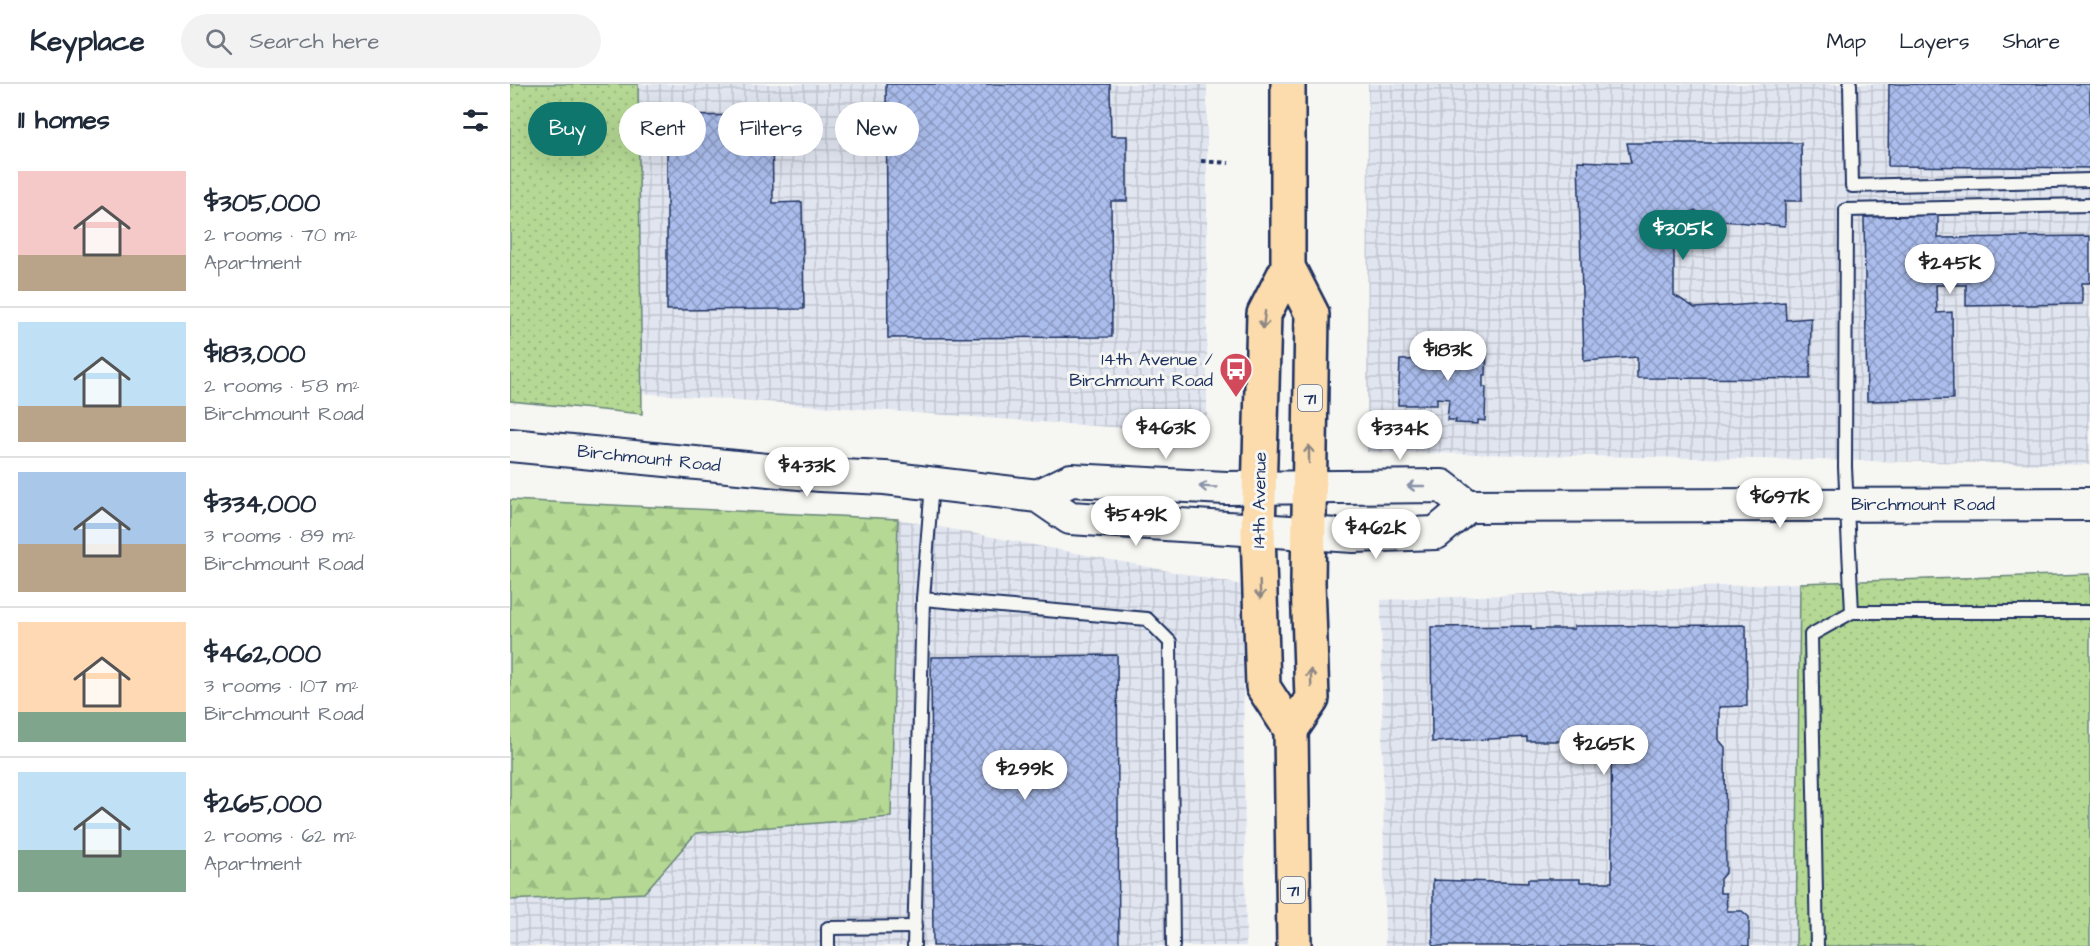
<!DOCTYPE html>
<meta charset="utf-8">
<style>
body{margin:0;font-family:"Architects Daughter",sans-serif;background:#f2f2f3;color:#1f2937;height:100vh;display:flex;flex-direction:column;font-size:22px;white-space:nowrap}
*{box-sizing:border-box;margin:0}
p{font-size:20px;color:#747a83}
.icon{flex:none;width:33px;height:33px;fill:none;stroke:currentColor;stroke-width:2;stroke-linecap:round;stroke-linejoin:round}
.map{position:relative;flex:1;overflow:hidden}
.sheet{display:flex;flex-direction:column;background:#fff;width:510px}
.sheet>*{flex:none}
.banner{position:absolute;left:18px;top:18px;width:570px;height:54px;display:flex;gap:12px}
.price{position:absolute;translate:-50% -51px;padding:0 14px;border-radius:21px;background:#fff;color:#222;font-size:20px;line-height:39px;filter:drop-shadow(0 2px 3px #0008)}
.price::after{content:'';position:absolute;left:50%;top:36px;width:18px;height:14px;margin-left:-9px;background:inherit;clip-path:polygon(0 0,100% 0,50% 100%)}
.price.selected{background:#0f766e;color:#fff}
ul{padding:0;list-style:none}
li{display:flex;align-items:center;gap:18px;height:150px;padding:0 18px}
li+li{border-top:2px solid #e0e1e3}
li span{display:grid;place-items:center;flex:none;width:168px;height:120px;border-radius:0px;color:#555}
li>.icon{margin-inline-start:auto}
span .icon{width:72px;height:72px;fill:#fffc;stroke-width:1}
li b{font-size:26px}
h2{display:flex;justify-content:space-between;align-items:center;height:72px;padding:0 18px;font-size:26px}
.chip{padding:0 21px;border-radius:27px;background:#fff;box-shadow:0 6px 24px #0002;font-size:21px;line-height:54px}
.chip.selected{background:#0f766e;color:#fff}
header{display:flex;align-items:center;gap:36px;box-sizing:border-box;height:84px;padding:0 30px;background:#fff;border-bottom:2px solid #e0e1e3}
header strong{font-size:28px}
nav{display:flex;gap:33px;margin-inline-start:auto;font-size:21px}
.search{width:420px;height:54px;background:#f2f2f3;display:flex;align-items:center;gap:15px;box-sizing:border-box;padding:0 21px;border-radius:33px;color:#747a83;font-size:22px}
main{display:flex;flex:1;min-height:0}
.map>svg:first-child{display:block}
</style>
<header>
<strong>Keyplace</strong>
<div class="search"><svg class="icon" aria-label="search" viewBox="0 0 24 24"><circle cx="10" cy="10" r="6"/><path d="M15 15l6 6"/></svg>Search here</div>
<nav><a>Map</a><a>Layers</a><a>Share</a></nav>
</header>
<main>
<section class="sheet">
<h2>11 homes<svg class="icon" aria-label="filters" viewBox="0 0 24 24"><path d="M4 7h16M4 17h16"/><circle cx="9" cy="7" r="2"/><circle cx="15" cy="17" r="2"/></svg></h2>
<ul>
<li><span style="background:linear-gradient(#f6c9c9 70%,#b9a48a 0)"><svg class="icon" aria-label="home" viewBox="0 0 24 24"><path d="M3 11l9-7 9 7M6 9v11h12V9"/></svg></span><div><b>$305,000</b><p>2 rooms · 70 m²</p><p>Apartment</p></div></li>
<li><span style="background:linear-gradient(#bfe0f5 70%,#b9a48a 0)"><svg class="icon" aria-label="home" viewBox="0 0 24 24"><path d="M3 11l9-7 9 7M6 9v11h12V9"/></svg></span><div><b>$183,000</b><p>2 rooms · 58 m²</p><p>Birchmount Road</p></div></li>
<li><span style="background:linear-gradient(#a9c7e8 60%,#b9a48a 0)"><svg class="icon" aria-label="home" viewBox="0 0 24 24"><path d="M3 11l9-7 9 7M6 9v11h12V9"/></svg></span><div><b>$334,000</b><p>3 rooms · 89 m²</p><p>Birchmount Road</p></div></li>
<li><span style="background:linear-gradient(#ffd9b3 75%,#7fa58c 0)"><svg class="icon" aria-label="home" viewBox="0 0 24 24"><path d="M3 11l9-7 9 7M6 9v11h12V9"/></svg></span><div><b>$462,000</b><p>3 rooms · 107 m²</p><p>Birchmount Road</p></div></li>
<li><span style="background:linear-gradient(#bfe0f5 65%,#7fa58c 0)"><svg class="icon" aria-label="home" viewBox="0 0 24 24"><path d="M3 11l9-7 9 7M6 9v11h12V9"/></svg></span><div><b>$265,000</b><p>2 rooms · 62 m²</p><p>Apartment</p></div></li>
</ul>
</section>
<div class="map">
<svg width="1580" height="862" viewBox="0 0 1580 862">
<defs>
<pattern id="industrial-grid" width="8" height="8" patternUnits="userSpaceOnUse" patternTransform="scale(1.5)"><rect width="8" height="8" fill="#e0e5f0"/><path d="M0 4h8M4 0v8" fill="none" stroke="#c0c5d0"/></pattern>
<pattern id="grass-dots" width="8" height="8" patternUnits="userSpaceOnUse" patternTransform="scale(1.5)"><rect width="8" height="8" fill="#b5d994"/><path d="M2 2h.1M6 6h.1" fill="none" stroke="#9bbb82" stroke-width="1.8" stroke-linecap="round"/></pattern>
<pattern id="forest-firs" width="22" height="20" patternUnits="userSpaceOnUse" patternTransform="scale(1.5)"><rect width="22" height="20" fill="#b5d994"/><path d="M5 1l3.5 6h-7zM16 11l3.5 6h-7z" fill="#9bbb82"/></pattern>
<pattern id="building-cross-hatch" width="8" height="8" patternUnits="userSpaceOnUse" patternTransform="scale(1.5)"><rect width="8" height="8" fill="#abbdec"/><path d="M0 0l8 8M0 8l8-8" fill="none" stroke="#8a9ac2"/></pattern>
</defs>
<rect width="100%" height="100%" fill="#f6f6f2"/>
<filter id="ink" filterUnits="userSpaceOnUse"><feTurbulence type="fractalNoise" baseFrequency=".0167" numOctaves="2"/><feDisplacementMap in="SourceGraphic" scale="12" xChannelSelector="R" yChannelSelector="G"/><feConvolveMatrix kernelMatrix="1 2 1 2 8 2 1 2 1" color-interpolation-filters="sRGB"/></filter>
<g filter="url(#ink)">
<!-- industrial -->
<g fill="url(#industrial-grid)">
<path d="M128 0H697V350L131 309Z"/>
<path d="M858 0H1580V381L857 368Z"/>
<path d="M388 435 732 501 736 862H0V816L134 809 186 749 380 733Z"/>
<path d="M1290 499 1286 862H875L871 516Z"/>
</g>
<!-- grass -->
<g fill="url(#grass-dots)" stroke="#688479" stroke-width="1.5">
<path d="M0 0H128L132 330 0 317Z"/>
<path d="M1580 490V862H1286L1290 499Z"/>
</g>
<!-- forest -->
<path fill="url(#forest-firs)" stroke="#688479" stroke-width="1.5" d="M0 416 388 435 381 733 186 749 134 809 0 816Z"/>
<!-- building -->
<g fill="url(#building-cross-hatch)" stroke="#1b2f5e" stroke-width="1.5">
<path d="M376 0H600L601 52H617V117H601L602 253 378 254Z"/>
<path d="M1379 0H1580V84L1378 82Z"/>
<path d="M262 31 263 119 292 118 294 225 157 226V32Z"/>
<path d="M1117 59H1291L1292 117H1275V142L1199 136 1185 126 1164 145V211L1185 224 1275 218 1276 236 1301 234 1300 295 1127 294V273L1074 277 1068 77 1121 79Z"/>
<path d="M1428 131V154L1580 152V199H1572V220L1456 222V201H1426L1427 229 1442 228 1443 315 1357 317 1354 133Z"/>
<path d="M947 257 969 258V261L977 262 976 291H973V303H976L975 337 968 336V340L945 339 946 336H937L939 315 927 314V321H888L890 276 926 275 927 281H939L938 260H946Z"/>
<path d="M1236 541 1237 622 1209 623V656L1215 663 1216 788 1210 795V809H1216L1217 827H1232L1239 833V862H923V796L1018 799V795H1070V798H1102L1101 652 1069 653V657H1017V653L922 658 921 543 1021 542V545H1064V542Z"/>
<path d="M607 571 609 862H423L421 573Z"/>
</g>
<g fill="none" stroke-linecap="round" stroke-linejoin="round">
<defs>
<g id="lane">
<path d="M1340 0 1342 102 1580 96"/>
<path d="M1580 121 1336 126 1335 383 1342 528H1580"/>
<path d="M422 400 413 515 637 535 660 558 663 862"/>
<path d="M318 862V844L405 843"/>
<path d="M404 862 413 515"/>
<path d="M1307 862 1301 551 1342 528"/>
</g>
<g id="secondary">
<path d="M0 361 310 391 375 394 528 412 560 434 844 452 926 449 958 422 1580 420"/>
<path d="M528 412 561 396 716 404 932 402 958 422"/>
</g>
<g id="primary">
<path d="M778 0V183L802 230 798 498 802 615 781 646"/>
<path d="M778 183 754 230 748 448 753 603 781 646 784 862"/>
</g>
</defs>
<!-- lane casing -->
<use href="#lane" stroke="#1b2f5e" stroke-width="16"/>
<!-- secondary casing -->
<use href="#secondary" stroke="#1b2f5e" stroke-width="36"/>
<!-- primary casing -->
<use href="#primary" stroke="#1b2f5e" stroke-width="38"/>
<!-- path -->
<path stroke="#1b2f5e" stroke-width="4" stroke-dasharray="4.5 4.5" stroke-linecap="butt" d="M691 77 719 79"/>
<!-- lane -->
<use href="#lane" stroke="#f6f6f2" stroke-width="12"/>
<!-- secondary -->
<use href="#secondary" stroke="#f6f6f2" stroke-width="32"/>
<!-- primary -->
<use href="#primary" stroke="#fcdcac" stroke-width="33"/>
</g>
<!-- one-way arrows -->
<defs><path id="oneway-shaft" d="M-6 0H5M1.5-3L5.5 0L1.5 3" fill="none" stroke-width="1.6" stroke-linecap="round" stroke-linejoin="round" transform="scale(1.5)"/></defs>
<g stroke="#8c8685">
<use href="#oneway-shaft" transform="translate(754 236) rotate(97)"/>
<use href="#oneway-shaft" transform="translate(799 370) rotate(-90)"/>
<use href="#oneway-shaft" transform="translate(750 506) rotate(88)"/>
<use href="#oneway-shaft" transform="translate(801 594) rotate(-92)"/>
</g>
<g stroke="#8892a8">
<use href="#oneway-shaft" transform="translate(906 402) rotate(180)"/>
<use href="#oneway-shaft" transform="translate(698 403) rotate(-177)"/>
</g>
</g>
<!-- icons -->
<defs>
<symbol id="bus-pin" viewBox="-11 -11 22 30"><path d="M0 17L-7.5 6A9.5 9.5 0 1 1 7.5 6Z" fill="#d1495b" stroke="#f6f6f2"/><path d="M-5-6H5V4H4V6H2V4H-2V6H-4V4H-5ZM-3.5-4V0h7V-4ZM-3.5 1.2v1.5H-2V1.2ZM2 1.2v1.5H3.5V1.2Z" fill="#fff"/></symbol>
</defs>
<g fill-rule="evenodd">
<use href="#bus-pin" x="707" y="266" width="38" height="52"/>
</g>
<g text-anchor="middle" stroke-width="6" stroke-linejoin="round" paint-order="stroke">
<!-- shield labels -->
<g fill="#f6f6f2" stroke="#5d6b8a" stroke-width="1.5">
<rect x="788" y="301" width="24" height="26" rx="4.5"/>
<rect x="771" y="793" width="24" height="26" rx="4.5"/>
</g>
<g font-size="16" font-weight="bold" fill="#1b2f5e">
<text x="800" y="320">71</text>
<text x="783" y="812">71</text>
</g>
<!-- poi labels -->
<g font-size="18" fill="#1b2f5e" stroke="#f6f6f2" text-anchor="end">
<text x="703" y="281">14th Avenue /<tspan x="703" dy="21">Birchmount Road</tspan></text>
</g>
<!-- street labels -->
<g font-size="18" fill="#1b2f5e" stroke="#f6f6f2">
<text transform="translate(139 374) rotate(6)" y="6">Birchmount Road</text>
<text transform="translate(749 416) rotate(-89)" y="6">14th Avenue</text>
<text x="1413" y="426">Birchmount Road</text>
</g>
</g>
</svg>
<b class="price selected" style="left:1173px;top:177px">$305K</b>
<b class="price" style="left:1440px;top:211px">$245K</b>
<b class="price" style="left:938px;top:298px">$183K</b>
<b class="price" style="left:656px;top:376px">$463K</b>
<b class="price" style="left:890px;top:377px">$334K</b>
<b class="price" style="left:297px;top:414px">$433K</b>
<b class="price" style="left:1270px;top:445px">$697K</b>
<b class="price" style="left:626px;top:463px">$549K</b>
<b class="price" style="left:866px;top:476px">$462K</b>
<b class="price" style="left:1094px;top:692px">$265K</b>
<b class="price" style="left:515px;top:717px">$299K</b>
<div class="banner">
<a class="chip selected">Buy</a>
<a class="chip">Rent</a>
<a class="chip">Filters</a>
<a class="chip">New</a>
</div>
</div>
</main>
